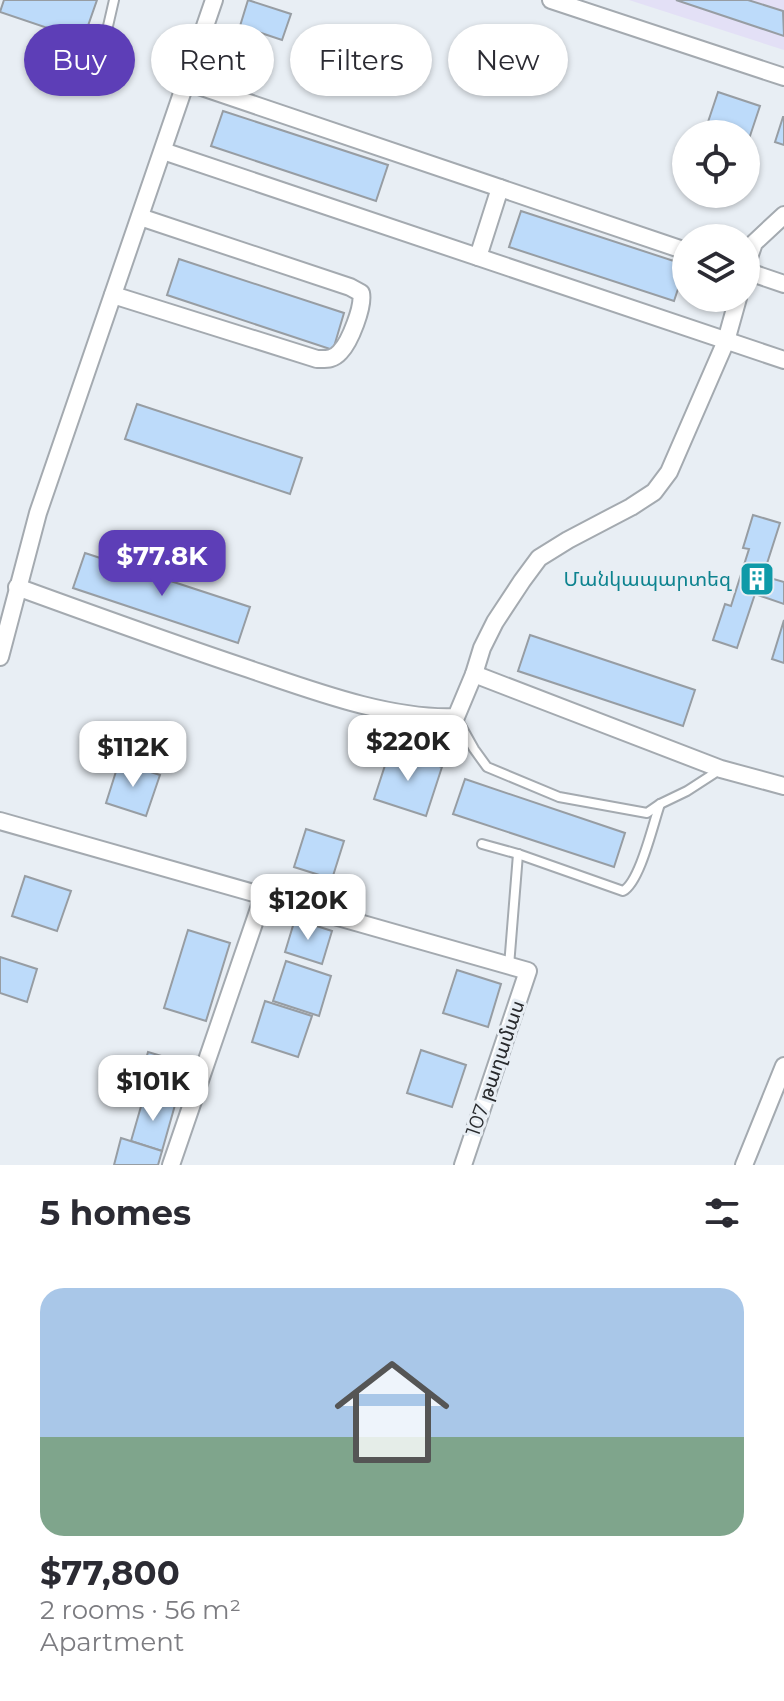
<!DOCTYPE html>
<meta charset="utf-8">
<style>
body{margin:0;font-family:Montserrat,"Noto Sans Armenian",sans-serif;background:#f2f2f3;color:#2b2b33;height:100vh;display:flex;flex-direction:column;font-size:30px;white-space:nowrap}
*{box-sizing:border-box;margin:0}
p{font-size:26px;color:#7c7c81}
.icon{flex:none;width:44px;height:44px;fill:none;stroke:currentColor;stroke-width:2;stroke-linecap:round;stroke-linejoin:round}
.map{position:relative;height:1165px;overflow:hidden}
.sheet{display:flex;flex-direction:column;background:#fff;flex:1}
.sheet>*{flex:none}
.top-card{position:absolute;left:24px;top:24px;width:736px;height:72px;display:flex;gap:16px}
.controls{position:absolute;left:672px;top:120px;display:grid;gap:16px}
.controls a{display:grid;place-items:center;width:88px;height:88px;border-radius:50%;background:#fff;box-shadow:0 2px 6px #0004;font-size:40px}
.price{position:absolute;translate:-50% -68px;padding:0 18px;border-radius:16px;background:#fff;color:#222;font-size:26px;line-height:52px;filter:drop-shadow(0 2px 4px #0008)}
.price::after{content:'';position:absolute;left:50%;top:48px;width:24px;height:18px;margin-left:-12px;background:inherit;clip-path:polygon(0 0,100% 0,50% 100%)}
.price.active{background:#5d3eb7;color:#fff}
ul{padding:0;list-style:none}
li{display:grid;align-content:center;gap:16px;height:424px;padding:0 40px}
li+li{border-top:2px solid #e1e1e2}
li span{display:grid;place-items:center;height:248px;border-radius:24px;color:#555}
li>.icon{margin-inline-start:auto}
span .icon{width:144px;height:144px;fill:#fffc;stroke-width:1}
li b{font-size:34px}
h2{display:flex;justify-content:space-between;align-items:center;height:96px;padding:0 40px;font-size:34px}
.tag{padding:0 28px;border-radius:36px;background:#fff;box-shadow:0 2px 6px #0004;font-size:28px;line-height:72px}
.tag.active{background:#5d3eb7;color:#fff}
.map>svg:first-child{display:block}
</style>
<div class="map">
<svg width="784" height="1165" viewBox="0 0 784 1165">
<rect width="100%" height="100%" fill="#e8eef4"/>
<!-- industrial -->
<path fill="#e3e0f6" d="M629 0H784V50Z"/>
<!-- building -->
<g fill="#bddbfa" stroke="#979da3" stroke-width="2">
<path d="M4 0H97L83 40 0 12Z"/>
<path d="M248 0 291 14 282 40 240 26Z"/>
<path d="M676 0H748L783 11 784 36Z"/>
<path d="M718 92 760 106 747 145 746 134H715L705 131Z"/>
<path d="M223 111 388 165 376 201 211 146Z"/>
<path d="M783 117H784V145L775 142Z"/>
<path d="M521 211 686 265 674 301 509 247Z"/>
<path d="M179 259 344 313 333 350 167 295Z"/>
<path d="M137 404 302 458 290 494 125 439Z"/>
<path d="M753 515 780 523 763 576 784 582V604L755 594 737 648 713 640 725 604 731 606 749 549 743 548Z"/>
<path d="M85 553 250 607 238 643 73 588Z"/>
<path d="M784 620V663L772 659Z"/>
<path d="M530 635 695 690 683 726 518 671Z"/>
<path d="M390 750 442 767 426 816 374 799Z"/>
<path d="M119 762 160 775 146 816 106 803Z"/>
<path d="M465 779 625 833 614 867 453 814Z"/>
<path d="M306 829 344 841 332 879 294 867Z"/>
<path d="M25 876 71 891 57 931 12 916Z"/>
<path d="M295 919 332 931 322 964 285 952Z"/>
<path d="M188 930 230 943 206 1021 164 1008Z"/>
<path d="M0 957 37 969 27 1002 0 993Z"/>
<path d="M286 961 331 976 319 1016 273 1001Z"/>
<path d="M457 970 501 984 488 1027 443 1013Z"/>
<path d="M265 1001 312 1016 298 1057 252 1042Z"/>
<path d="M421 1050 466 1065 452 1107 407 1093Z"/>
<path d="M148 1052 188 1064 175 1105 136 1094Z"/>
<path d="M144 1096 175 1105 162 1151 131 1141Z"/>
<path d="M121 1138 162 1151 158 1165H114Z"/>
</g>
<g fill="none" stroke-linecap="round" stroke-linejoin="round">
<defs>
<g id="service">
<path d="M108 26 114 0"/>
<path d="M456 717 474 749 487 767 559 797 647 813 660 804 687 791 721 769"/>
<path d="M482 844 518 854 623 891C640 882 653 824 660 804"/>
<path d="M509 966 518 854"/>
</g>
<g id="minor">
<path d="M551 0 784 77"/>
<path d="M187 82 686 251"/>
<path d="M163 151 784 360"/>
<path d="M478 257 500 188"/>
<path d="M746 266 754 243 784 215"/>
<path d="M746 271 784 284"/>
<path d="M113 295 317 359C326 359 333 360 340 352 350 342 364 306 361 293L350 287 140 217"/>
<path d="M17 587C94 615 171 643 249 669 311 690 390 720 456 717L474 674 482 648 495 622 522 581 539 558 568 540 631 507 654 492 669 472 726 341 738 298"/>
<path d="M0 657 38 513 214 0"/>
<path d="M474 674 721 769 784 786"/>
<path d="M0 821 528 971 463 1165"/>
<path d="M171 1165 264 894"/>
<path d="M744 1165 784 1066"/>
</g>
</defs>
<!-- service casing -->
<use href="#service" stroke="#a4aab0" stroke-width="12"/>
<!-- minor casing -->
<use href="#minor" stroke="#a4aab0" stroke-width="20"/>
<!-- service -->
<use href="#service" stroke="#fff" stroke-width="8"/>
<!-- minor -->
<use href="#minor" stroke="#fff" stroke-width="16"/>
</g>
<!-- icons -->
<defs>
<symbol id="building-square" viewBox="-11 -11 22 22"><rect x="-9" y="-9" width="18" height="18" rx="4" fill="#0f9aa8" stroke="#e8eef4"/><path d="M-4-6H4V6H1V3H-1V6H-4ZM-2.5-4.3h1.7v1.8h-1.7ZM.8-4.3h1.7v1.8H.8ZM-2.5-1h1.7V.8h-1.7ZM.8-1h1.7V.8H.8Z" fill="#fff"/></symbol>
</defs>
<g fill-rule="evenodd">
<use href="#building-square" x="737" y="559" width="40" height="40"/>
</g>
<g text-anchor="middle" stroke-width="6" stroke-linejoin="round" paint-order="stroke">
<!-- culture labels -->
<g font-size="20" fill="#0d838f" stroke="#e8eef4" text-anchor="end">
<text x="731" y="586">Մանկապարտեզ</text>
</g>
<!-- street labels -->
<g font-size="20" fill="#282a2d" stroke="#e8eef4">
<text transform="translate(495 1068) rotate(-71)" y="7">107 թաղամաս</text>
</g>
</g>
</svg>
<div class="controls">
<a><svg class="icon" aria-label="locate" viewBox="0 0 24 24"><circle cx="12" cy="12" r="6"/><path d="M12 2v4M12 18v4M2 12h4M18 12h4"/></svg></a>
<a><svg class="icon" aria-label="layers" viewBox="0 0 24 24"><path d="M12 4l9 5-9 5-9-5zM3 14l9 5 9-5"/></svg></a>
</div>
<b class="price active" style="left:162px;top:598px">$77.8K</b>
<b class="price" style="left:408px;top:783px">$220K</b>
<b class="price" style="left:133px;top:789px">$112K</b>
<b class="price" style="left:308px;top:942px">$120K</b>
<b class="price" style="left:153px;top:1123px">$101K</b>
<div class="top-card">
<a class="tag active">Buy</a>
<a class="tag">Rent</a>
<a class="tag">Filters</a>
<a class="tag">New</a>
</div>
</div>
<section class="sheet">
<h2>5 homes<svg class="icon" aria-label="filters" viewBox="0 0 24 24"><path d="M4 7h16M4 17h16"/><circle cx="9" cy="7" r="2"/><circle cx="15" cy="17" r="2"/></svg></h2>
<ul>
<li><span style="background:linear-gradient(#a9c7e8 60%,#7fa58c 0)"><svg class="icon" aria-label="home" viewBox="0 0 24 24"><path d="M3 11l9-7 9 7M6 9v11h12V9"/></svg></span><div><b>$77,800</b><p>2 rooms · 56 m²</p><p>Apartment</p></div></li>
</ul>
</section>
